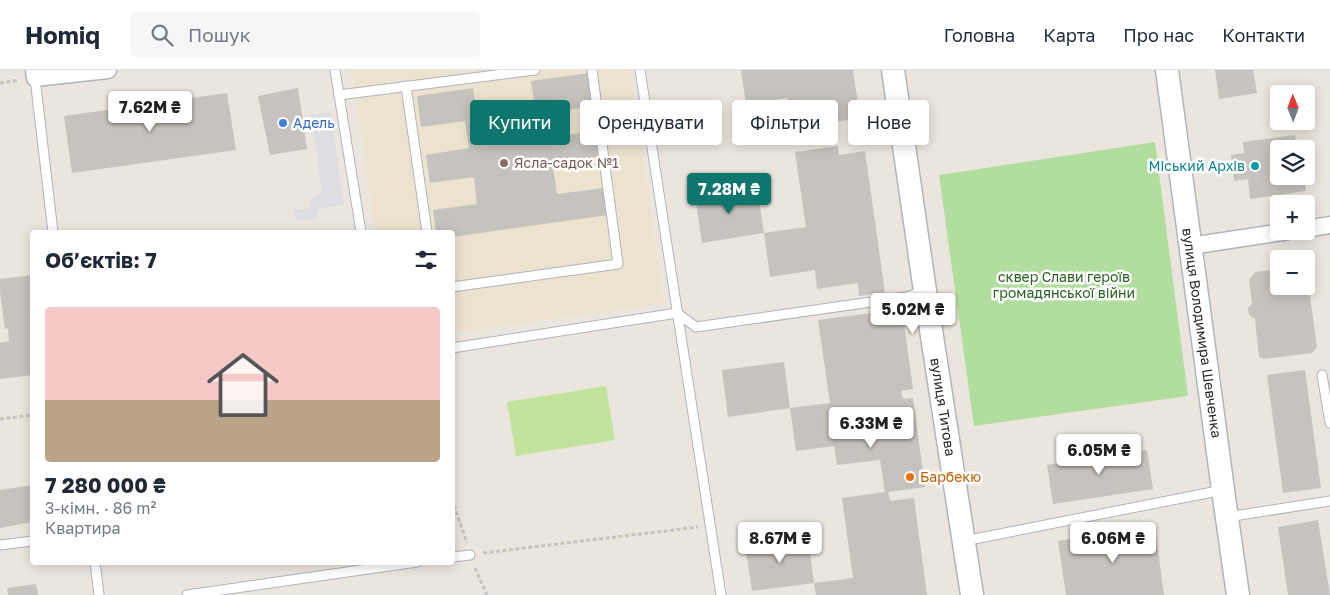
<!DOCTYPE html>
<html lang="uk">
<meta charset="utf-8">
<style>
body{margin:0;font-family:"Golos Text",sans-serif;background:#f6f6f7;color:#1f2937;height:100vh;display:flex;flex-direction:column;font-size:19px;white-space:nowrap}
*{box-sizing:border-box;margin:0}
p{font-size:16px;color:#747a83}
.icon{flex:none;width:28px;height:28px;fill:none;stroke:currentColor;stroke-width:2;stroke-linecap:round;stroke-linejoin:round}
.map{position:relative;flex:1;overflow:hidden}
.drawer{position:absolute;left:30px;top:160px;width:425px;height:335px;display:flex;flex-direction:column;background:#fff;border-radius:5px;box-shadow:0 2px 12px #0003}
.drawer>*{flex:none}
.top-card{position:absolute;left:470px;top:30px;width:475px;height:45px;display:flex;gap:10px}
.needle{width:32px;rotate:359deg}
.fabs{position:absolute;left:1270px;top:15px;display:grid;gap:10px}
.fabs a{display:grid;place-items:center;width:45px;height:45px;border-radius:5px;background:#fff;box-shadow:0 2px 12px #0003;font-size:25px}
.price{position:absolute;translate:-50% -42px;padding:0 11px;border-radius:5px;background:#fff;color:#222;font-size:16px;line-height:32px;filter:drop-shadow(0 1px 2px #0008)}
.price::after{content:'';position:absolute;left:50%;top:30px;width:15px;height:11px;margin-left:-8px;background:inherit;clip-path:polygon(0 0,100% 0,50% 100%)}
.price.current{background:#0f766e;color:#fff}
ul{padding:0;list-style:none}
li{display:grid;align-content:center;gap:10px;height:265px;padding:0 15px}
li span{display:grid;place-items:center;height:155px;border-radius:5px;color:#555}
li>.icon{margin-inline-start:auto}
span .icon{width:90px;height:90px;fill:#fffc;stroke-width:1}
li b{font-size:21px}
h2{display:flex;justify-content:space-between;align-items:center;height:60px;padding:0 15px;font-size:21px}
.tag{padding:0 18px;border-radius:5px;background:#fff;box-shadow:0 2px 12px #0003;font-size:18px;line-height:45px}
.tag.current{background:#0f766e;color:#fff}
header{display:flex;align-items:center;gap:30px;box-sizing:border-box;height:70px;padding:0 25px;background:#fff;border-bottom:1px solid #e0e1e3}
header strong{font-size:24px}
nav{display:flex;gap:28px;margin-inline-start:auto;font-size:18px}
.search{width:350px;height:45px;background:#f6f6f7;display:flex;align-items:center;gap:12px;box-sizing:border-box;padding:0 18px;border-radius:5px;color:#747a83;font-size:19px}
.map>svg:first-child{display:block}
</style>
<header>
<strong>Homiq</strong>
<div class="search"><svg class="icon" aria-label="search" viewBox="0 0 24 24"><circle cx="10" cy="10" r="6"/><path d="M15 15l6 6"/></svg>Пошук</div>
<nav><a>Головна</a><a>Карта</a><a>Про нас</a><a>Контакти</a></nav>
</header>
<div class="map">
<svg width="1330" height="525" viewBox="0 0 1330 525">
<rect width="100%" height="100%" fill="#ebe6dd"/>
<!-- industrial -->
<path fill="#dfdde4" d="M331 42 344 135 319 139 316 149 296 151 294 140 310 138 311 128 322 123 311 45Z"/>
<!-- education -->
<path fill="#ebe3ce" d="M352 0H630L664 233 453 263 452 162H375Z"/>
<!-- green -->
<path fill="#b1dd9e" d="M1155 72 1188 326 974 356 939 105Z"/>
<!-- pitch -->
<path fill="#c1e39b" d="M606 316 615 370 516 386 507 332Z"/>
<!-- building -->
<g fill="#c6c2bd">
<path d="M741 0H853L860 48 827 53 825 43 791 48 788 28 746 34Z"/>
<path d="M1215 0H1253L1257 23 1219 29Z"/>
<path d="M589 3 594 36 547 43 551 67 596 61 600 90 553 97 557 124 604 118 608 145 452 167V162H436L433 140 477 134 474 107 430 113 426 85 469 78 465 51 421 57 417 26 473 18 477 45 535 37 531 11Z"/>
<path d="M298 18 307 79 270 85 258 26Z"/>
<path d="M227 23 236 80 72 103 64 46Z"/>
<path d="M1295 65 1297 79H1279V106H1303L1306 121 1250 129 1248 109 1234 111 1231 85 1244 83 1243 72Z"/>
<path d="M838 76 839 85 865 81 885 222 859 226 858 213 817 219 815 200 770 207 764 163 806 157 795 82Z"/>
<path d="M757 117 764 163 702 173 695 126Z"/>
<path d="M1279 195V216H1306V207L1307 206 1317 277 1312 283 1263 289 1259 287 1255 249 1249 245 1248 238 1252 234 1249 210 1255 202 1271 200V196Z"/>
<path d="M32 205V305L0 309V273L9 271 8 258 5 259 0 222V209Z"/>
<path d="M902 239 913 319 901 321 903 329 913 328 925 417 888 422 890 431 914 428 927 525H816L814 513 853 508 842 428 885 422 880 390 837 395 834 376 796 381 790 338 830 333 818 250Z"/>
<path d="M784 292 790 338 728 347 722 300Z"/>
<path d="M1305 300 1321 418 1283 423 1267 305Z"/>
<path d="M1094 380 1097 388 1147 380 1153 419 1053 434 1047 395 1065 392Z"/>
<path d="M32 415V452L0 458V420Z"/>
<path d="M1318 450 1330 525H1288L1278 457Z"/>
<path d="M1155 457 1164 525H1066L1058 471Z"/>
<path d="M808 466 814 513 752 521 745 475Z"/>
<path d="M36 514 38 525H8L7 518Z"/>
</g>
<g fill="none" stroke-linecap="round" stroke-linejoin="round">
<defs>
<g id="lane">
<path d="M335 0 361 162"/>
<path d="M640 0 721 525"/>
<path d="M35 8 53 162"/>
<path d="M406 16 427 162"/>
<path d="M339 25 535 0"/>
<path d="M452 217 618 194 592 0"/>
<path d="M452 278 677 243 696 257 906 227 925 221"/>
<path d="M1322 305 1330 353"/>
<path d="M1227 447 1330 431"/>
<path d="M964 471 1223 420"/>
<path d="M0 475 32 471"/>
<path d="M452 487 470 485"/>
<path d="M95 492 99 525"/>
<path d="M187 525 417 492"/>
</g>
<g id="street">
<path d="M34 0 35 8 108 0"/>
<path d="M1306 159 1330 155"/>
<path d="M1190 176 1289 161"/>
</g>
<g id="secondary">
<path d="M893 0 925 221 972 525"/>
<path d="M1167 0 1223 420 1238 525"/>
</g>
</defs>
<!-- lane casing -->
<use href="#lane" stroke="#b1b3bd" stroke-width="11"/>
<!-- street casing -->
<use href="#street" stroke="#b1b3bd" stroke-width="19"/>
<!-- secondary casing -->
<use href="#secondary" stroke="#b1b3bd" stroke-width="25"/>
<!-- path -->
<g stroke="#c3c3c3" stroke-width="3" stroke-dasharray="4 2.5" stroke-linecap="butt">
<path d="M0 13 19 10"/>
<path d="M0 349 32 345"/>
<path d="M452 438H455L467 473"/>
<path d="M483 483 698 457"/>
<path d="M475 498 487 525"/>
</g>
<!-- lane -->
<use href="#lane" stroke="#fff" stroke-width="9"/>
<!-- street -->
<use href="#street" stroke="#fff" stroke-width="16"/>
<!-- secondary -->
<use href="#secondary" stroke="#fff" stroke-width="22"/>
</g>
<!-- markers -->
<circle fill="#3f7fe0" stroke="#fff" stroke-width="2" cx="283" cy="53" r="5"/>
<circle fill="#8d6e63" stroke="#fff" stroke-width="2" cx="504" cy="93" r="5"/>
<circle fill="#0f9aa8" stroke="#fff" stroke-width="2" cx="1255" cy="96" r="5"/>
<circle fill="#e8710a" stroke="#fff" stroke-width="2" cx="910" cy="407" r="5"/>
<g text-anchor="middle" stroke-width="5" stroke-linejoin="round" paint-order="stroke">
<!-- shop labels -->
<g font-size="14" fill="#366cbe" stroke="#fff" text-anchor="start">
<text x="293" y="58">Адель</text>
</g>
<!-- education labels -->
<g font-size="14" fill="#785e54" stroke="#fff" text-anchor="start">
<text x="514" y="98">Ясла-садок №1</text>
</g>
<!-- culture labels -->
<g font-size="14" fill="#0d838f" stroke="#fff" text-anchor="end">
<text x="1245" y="101">Міський Архів</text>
</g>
<!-- park labels -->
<g font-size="14" fill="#2b6120" stroke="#fff">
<text x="1064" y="212">сквер Слави героїв<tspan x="1064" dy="16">громадянської війни</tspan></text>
</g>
<!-- street labels -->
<g font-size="14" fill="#2a2a2a" stroke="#fff">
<text transform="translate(1202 263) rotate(82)" y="5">вулиця Володимира Шевченка</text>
<text transform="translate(943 337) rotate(81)" y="5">вулиця Титова</text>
</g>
<!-- food labels -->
<g font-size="14" fill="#c56008" stroke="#fff" text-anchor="start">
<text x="920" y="412">Барбекю</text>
</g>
</g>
</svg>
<div class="fabs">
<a><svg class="needle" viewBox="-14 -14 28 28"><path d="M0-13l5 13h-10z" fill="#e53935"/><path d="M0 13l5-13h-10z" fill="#747a83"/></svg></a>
<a><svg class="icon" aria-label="layers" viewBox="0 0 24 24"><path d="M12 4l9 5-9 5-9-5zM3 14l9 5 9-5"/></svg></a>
<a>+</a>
<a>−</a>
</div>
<b class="price" style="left:150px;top:63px">7.62M ₴</b>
<b class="price current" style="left:729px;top:145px">7.28M ₴</b>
<b class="price" style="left:913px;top:265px">5.02M ₴</b>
<b class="price" style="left:871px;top:379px">6.33M ₴</b>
<b class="price" style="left:1099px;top:406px">6.05M ₴</b>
<b class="price" style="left:780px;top:494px">8.67M ₴</b>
<b class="price" style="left:1113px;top:494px">6.06M ₴</b>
<div class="top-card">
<a class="tag current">Купити</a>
<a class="tag">Орендувати</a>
<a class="tag">Фільтри</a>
<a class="tag">Нове</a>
</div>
<section class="drawer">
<h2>Об’єктів: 7<svg class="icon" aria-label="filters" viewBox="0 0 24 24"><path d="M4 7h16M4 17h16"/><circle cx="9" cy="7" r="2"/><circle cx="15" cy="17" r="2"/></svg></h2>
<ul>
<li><span style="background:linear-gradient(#f6c9c9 60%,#b9a48a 0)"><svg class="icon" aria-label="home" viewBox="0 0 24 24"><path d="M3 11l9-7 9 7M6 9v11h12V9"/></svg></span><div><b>7 280 000 ₴</b><p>3-кімн. · 86 m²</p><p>Квартира</p></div></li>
</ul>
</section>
</div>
